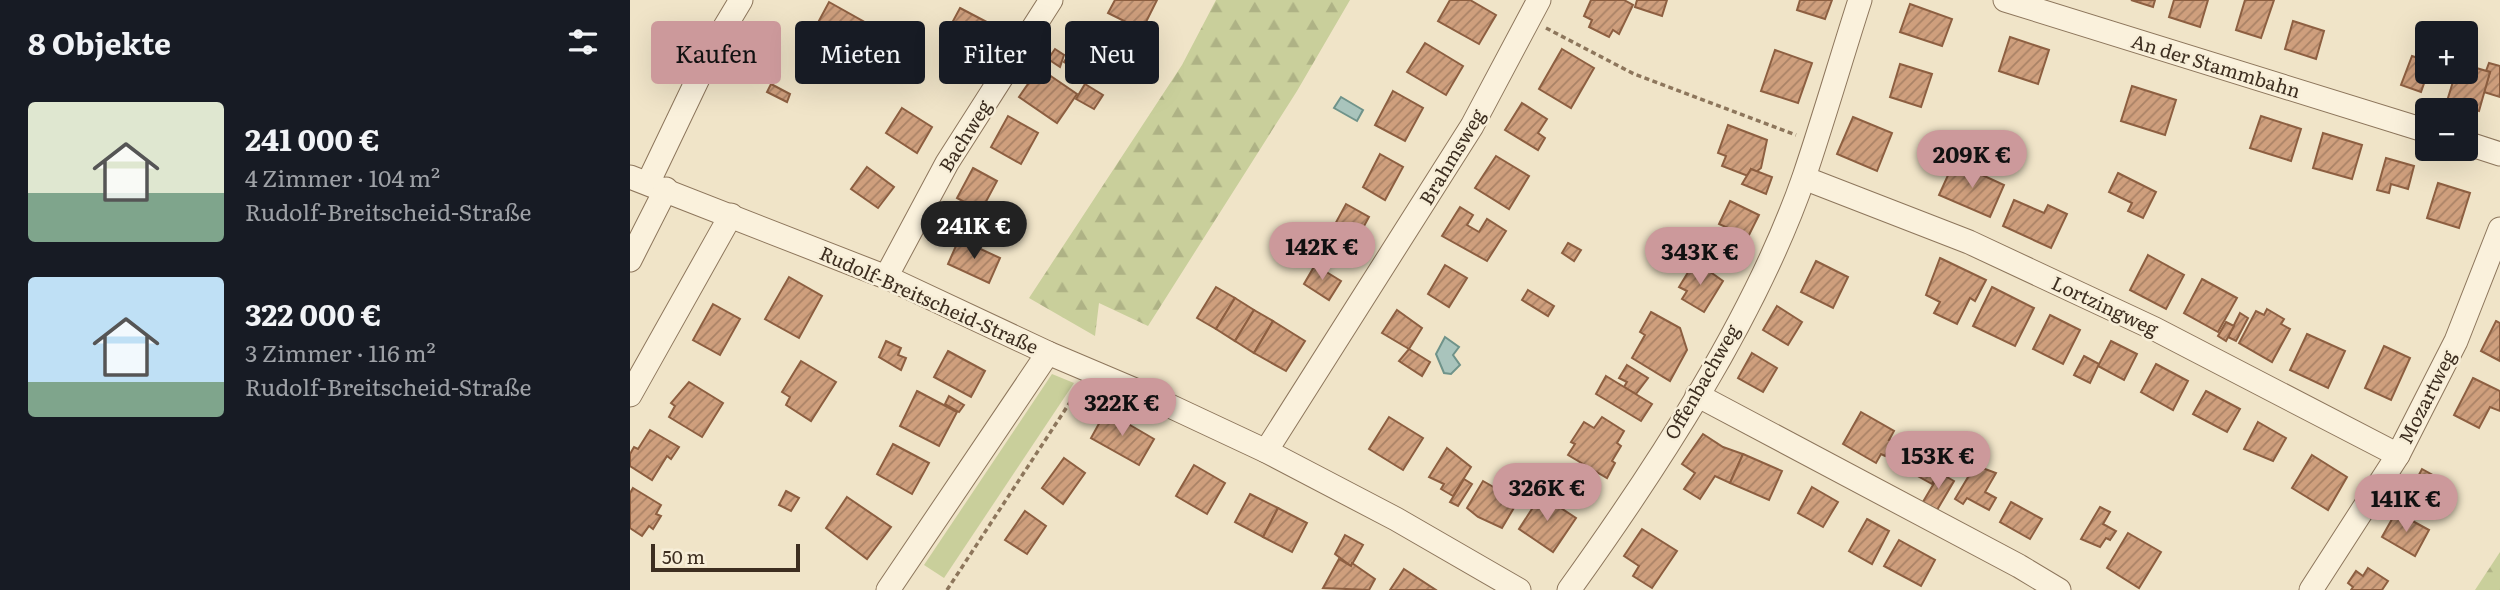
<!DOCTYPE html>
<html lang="de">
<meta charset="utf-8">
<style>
body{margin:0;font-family:Literata,serif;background:#20242c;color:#f1f3f6;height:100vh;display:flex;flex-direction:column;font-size:26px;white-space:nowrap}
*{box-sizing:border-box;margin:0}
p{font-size:23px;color:#9ea1a6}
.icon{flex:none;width:38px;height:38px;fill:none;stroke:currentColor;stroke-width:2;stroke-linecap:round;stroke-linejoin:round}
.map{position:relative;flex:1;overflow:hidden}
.sheet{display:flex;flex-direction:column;background:#171b24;width:630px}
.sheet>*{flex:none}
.top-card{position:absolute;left:21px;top:21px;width:665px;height:63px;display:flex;gap:14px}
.fabs{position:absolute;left:1785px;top:21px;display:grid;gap:14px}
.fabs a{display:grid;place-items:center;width:63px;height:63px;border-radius:7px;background:#171b24;box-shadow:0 7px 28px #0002;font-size:35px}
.scale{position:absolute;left:21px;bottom:18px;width:149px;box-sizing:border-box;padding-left:7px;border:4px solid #3d2e20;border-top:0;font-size:19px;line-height:24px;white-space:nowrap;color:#3d2e20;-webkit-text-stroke:5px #f7eed8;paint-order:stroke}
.price{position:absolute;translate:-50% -60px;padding:0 16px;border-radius:24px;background:#cc999b;color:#111;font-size:23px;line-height:46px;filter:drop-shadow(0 2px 4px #0008)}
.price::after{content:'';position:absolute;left:50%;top:42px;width:21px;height:16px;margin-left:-10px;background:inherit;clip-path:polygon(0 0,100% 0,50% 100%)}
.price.active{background:#222;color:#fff}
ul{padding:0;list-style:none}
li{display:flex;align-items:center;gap:21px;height:175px;padding:0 28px}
li span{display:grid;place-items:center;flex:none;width:196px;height:140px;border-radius:7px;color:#555}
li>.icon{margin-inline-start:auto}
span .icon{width:84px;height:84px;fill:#fffc;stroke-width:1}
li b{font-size:30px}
h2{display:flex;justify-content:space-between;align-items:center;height:84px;padding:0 28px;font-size:30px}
.pill{padding:0 24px;border-radius:7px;background:#171b24;box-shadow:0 7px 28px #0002;font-size:24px;line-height:63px}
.pill.active{background:#cc999b;color:#111}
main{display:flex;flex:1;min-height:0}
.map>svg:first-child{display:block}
</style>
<main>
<section class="sheet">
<h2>8 Objekte<svg class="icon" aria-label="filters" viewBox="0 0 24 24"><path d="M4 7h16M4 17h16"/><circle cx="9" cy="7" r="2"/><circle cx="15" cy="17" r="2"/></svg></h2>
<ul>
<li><span style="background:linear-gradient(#dfe7d0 65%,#7fa58c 0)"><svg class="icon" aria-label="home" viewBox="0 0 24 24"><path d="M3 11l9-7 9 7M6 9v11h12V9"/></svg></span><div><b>241 000 €</b><p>4 Zimmer · 104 m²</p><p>Rudolf-Breitscheid-Straße</p></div></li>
<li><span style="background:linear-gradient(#bfe0f5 75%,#7fa58c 0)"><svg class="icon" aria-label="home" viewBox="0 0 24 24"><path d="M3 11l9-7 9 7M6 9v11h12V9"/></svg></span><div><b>322 000 €</b><p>3 Zimmer · 116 m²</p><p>Rudolf-Breitscheid-Straße</p></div></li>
</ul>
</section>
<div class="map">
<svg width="1870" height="590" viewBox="0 0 1870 590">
<defs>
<pattern id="forest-firs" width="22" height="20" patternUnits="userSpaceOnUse" patternTransform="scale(1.75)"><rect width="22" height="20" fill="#c9cf9b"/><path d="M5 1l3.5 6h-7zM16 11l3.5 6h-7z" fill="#aeb285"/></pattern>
<pattern id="building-hatch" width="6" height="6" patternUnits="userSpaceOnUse" patternTransform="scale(1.75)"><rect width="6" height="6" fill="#cf9f7d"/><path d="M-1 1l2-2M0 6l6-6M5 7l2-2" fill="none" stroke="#a98266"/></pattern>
</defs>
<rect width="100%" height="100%" fill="#f0e4c8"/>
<!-- green -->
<path fill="#c9cf9b" d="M422 374 444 383 314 578 294 565Z"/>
<!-- forest -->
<g fill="url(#forest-firs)">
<path d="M586 0H720L667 91 518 326 469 303 465 336 399 298 552 65Z"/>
<path d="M1870 552V590H1845Z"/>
</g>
<!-- water -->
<g fill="#a9c4bc" stroke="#6f938a" stroke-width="2">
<path d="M711 97 733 110 727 121 704 108Z"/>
<path d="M815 337 829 347 823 355 830 365 821 374 814 373 806 354Z"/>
</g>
<!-- building -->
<g fill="url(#building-hatch)" stroke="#8d5f41" stroke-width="2">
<path d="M485 0H527L512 30 478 13Z"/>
<path d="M820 0H840L866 15 849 44 808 21Z"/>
<path d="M961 0H994L1003 5 989 34 983 30 979 37 959 27 962 20 954 16Z"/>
<path d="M1007 0H1037L1032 16 1005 7Z"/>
<path d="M1170 0H1202L1195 19 1167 10Z"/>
<path d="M1501 0H1525L1523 7Z"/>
<path d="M1544 0H1578L1570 27 1539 17Z"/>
<path d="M1615 0H1644L1631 38 1606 30Z"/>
<path d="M199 2 238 24 223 52 184 30Z"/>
<path d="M1280 4 1322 19 1312 46 1270 32Z"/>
<path d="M330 8 372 30 357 58 315 36Z"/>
<path d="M1663 21 1694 31 1686 59 1655 49Z"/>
<path d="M459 24 496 48 479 74 468 67 460 79 434 62Z"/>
<path d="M1380 37 1419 50 1408 84 1369 71Z"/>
<path d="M795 43 833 66 816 95 777 72Z"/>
<path d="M425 49 434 55 430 67 418 59Z"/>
<path d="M932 49 964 68 941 108 909 89Z"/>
<path d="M1145 50 1182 63 1168 103 1131 91Z"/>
<path d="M1782 56 1797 61 1798 72 1791 92 1771 85Z"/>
<path d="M1859 63 1870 66V97L1854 92 1860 72 1856 71Z"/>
<path d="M1270 64 1302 74 1291 107 1260 97Z"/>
<path d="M1836 65 1860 72 1849 111 1817 101 1826 72H1836Z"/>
<path d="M409 68 447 94 427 123 389 97Z"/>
<path d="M141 84 160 94 157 102 137 92Z"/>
<path d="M455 84 473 95 464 109 446 99Z"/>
<path d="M1502 86 1546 100 1535 135 1491 121Z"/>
<path d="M763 91 793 108 775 141 745 125Z"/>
<path d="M892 103 917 119 908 133 915 138 908 150 875 130Z"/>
<path d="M272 108 302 127 287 153 256 133Z"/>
<path d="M378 116 408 133 391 164 361 147Z"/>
<path d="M1631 116 1671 129 1661 161 1620 148Z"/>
<path d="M1223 117 1262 133 1247 171 1207 154Z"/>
<path d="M1098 125 1137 140 1131 168 1126 172 1121 169 1118 176 1092 166 1096 156 1088 153Z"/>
<path d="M1693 133 1732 145 1722 179 1683 168Z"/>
<path d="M750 154 773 167 755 200 733 187Z"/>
<path d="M866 156 899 176 879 209 845 188Z"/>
<path d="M1756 158 1784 166 1778 189 1761 184 1759 193 1747 190Z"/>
<path d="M1324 162 1374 185 1360 217 1309 195Z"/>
<path d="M237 167 264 187 248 208 221 189Z"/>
<path d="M343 168 367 181 351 211 327 198Z"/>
<path d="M1121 169 1142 177 1136 194 1112 184Z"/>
<path d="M1488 173 1526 192 1513 218 1498 211 1502 203 1479 192Z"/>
<path d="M1808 183 1840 193 1829 228 1797 218Z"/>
<path d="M1384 200 1414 213 1418 205 1437 214 1421 248 1373 226Z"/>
<path d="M1100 201 1129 215 1118 237 1089 224Z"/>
<path d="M716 204 739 217 721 250 698 237Z"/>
<path d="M830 207 843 215 837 225 849 232 857 219 876 231 857 261 812 236Z"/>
<path d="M329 239 370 258 359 283 318 264Z"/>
<path d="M938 243 951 250 944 261 932 253Z"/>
<path d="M1518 255 1554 275 1536 309 1500 290Z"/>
<path d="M1310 258 1356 280 1345 301 1340 298 1327 324 1304 313 1310 302 1296 295Z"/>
<path d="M1065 261 1093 281 1074 312 1052 299 1057 291 1049 287Z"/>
<path d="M1186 261 1218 277 1203 308 1171 292Z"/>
<path d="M685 265 711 281 699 300 674 284Z"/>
<path d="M815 265 837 278 819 307 798 294Z"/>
<path d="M159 277 192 296 169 338 135 319Z"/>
<path d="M1572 279 1607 298 1588 332 1554 313Z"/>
<path d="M586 287 605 298 586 329 567 318Z"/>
<path d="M1362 287 1404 308 1385 346 1343 326Z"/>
<path d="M898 290 924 306 918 316 892 300Z"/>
<path d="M605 298 624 310 605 341 586 329Z"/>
<path d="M83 304 110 319 90 355 63 340Z"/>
<path d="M1147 306 1172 322 1158 345 1133 330Z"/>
<path d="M1637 309 1654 319 1651 324 1660 329 1642 362 1609 343 1626 311 1634 315Z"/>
<path d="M624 310 643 321 624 353 605 341Z"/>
<path d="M767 310 792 328 779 349 752 333Z"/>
<path d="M1021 312 1050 328 1057 350 1040 381 1002 358 1015 335 1010 332Z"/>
<path d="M1610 313 1618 318 1606 341 1598 337Z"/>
<path d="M1420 315 1450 330 1433 364 1403 349Z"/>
<path d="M643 321 675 341 656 371 624 353Z"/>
<path d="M1866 321 1870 323V361L1851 351Z"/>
<path d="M1596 322 1604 326 1596 341 1588 336Z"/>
<path d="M1677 334 1715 351 1698 388 1660 370Z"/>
<path d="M256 341 271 348 268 355 276 358 271 370 249 357Z"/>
<path d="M1481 341 1507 354 1494 380 1468 366Z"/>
<path d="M1754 346 1780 358 1761 400 1735 388Z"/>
<path d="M779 349 800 362 792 376 769 361Z"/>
<path d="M318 351 355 371 341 397 304 377Z"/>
<path d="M1122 353 1147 368 1133 392 1108 378Z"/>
<path d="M1454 356 1469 364 1460 383 1444 375Z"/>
<path d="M171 361 206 382 181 421 156 405 160 397 152 392Z"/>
<path d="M1526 364 1558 381 1543 410 1511 392Z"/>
<path d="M997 365 1018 378 1006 394 994 387 997 382 989 378Z"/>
<path d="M976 376 1022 404 1011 421 966 394Z"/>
<path d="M1843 378 1870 391V411L1860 407 1849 428 1824 415Z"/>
<path d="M59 382 93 403 72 437 39 417 45 406 41 403Z"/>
<path d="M287 391 327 412 309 446 270 426Z"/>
<path d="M1576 391 1610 409 1597 432 1563 414Z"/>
<path d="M319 396 334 405 329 412 315 404Z"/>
<path d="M476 411 524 439 509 465 461 438Z"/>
<path d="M1231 412 1264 431 1259 440 1263 441 1255 456 1251 454 1246 463 1213 444Z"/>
<path d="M759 417 793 438 773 470 739 449Z"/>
<path d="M972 417 994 431 987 443 991 446 982 461 985 463 977 478 938 455 945 444 941 442 954 422 964 428Z"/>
<path d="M1628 422 1656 438 1643 461 1614 449Z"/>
<path d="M20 430 49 447 41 459 37 456 22 480 0 466V454L4 447 8 449Z"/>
<path d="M1286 433 1320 452 1302 484 1268 465Z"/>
<path d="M1073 434 1093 447 1113 454 1100 483 1085 476 1070 499 1054 489 1065 473 1052 464Z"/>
<path d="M263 444 299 463 282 494 247 474Z"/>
<path d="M817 448 841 467 823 496 811 489 814 484 799 477Z"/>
<path d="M1113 454 1152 471 1139 500 1100 483Z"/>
<path d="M1682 455 1717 477 1698 510 1662 488Z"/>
<path d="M434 458 455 473 433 504 412 488Z"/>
<path d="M564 465 595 483 577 514 546 496Z"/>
<path d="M1347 466 1366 473 1355 492 1366 498 1359 510 1337 498 1333 504 1325 499 1341 472Z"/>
<path d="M1792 469 1817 483 1801 512 1776 499Z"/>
<path d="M1310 473 1324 481 1307 510 1293 502Z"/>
<path d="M834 479 842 484 828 506 820 502Z"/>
<path d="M853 481 888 501 872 528 848 517 837 508Z"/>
<path d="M1182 487 1208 502 1193 527 1168 513Z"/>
<path d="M3 488 31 505 26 514 31 516 23 529 19 526 12 536 0 528V493Z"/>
<path d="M156 491 169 498 161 511 149 505Z"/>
<path d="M620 494 648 508 633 537 605 522Z"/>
<path d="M911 495 946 518 923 552 889 529Z"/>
<path d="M217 497 261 527 237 559 196 528Z"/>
<path d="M1381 502 1412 519 1400 539 1370 522Z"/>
<path d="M1470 507 1480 512 1473 524 1486 531 1480 540 1476 538 1470 547 1451 539Z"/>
<path d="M648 508 677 523 662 552 633 537Z"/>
<path d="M395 511 416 526 397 554 375 540Z"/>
<path d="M1766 512 1799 530 1785 556 1752 537Z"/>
<path d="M1237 519 1259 531 1242 564 1219 551Z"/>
<path d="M1012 529 1047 551 1022 588 1003 576 1009 566 994 556Z"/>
<path d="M1498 533 1531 552 1509 588 1477 568Z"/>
<path d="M715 535 733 545 721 566 705 554Z"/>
<path d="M1269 540 1305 560 1291 586 1254 566Z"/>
<path d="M709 559 721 566 722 563 745 579 739 590 693 588Z"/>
<path d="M1738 568 1758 581 1752 590H1721L1723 587 1718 583 1726 571 1733 576Z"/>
<path d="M774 569 806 590H760Z"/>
</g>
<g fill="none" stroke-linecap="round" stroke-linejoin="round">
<defs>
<g id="minor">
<path d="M1375 0 1797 131"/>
<path d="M1836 143 1870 154"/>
<path d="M0 177 256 277 418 353 510 392 636 451 766 519 889 590"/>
<path d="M1174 178 1339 242 1525 329 1768 455"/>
<path d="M18 183 84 45 111 0"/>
<path d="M0 260 36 189"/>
<path d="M256 277 317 163 421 0"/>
<path d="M0 395 101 215"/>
<path d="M1067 395 1389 566 1429 590"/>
<path d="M636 451 842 126 909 0"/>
<path d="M258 590 418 353"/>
<path d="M939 590C1026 469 1125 318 1174 177 1194 118 1211 59 1230 0"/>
<path d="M1681 590 1768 455 1826 341 1870 229"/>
</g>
</defs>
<!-- minor casing -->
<use href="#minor" stroke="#8d765c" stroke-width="25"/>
<!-- path -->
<g stroke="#8d765c" stroke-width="3.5" stroke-dasharray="5 3.5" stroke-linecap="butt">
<path d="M916 28 1004 74 1166 135"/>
<path d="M317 590 450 387"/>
</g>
<!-- minor -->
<use href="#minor" stroke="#faf1dc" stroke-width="23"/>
</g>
<g text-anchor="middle" stroke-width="5" stroke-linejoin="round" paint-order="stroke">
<!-- street labels -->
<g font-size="19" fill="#3d2e20" stroke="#f7eed8">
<text transform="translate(1586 66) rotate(17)" y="7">An der Stammbahn</text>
<text transform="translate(335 136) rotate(-58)" y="7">Bachweg</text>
<text transform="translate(822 157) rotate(-59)" y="7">Brahmsweg</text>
<text transform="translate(299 300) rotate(24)" y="7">Rudolf-Breitscheid-Straße</text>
<text transform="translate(1475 306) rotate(25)" y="7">Lortzingweg</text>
<text transform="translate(1072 382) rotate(-60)" y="7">Offenbachweg</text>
<text transform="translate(1797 397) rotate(-63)" y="7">Mozartweg</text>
</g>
</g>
</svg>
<div class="fabs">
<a>+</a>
<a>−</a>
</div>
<div class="scale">50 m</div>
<b class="price" style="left:1342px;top:190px">209K €</b>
<b class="price active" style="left:344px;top:261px">241K €</b>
<b class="price" style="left:692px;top:282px">142K €</b>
<b class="price" style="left:1070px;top:287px">343K €</b>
<b class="price" style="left:492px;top:438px">322K €</b>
<b class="price" style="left:1308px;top:491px">153K €</b>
<b class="price" style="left:917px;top:523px">326K €</b>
<b class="price" style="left:1776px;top:534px">141K €</b>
<div class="top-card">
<a class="pill active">Kaufen</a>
<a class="pill">Mieten</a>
<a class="pill">Filter</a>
<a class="pill">Neu</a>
</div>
</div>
</main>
